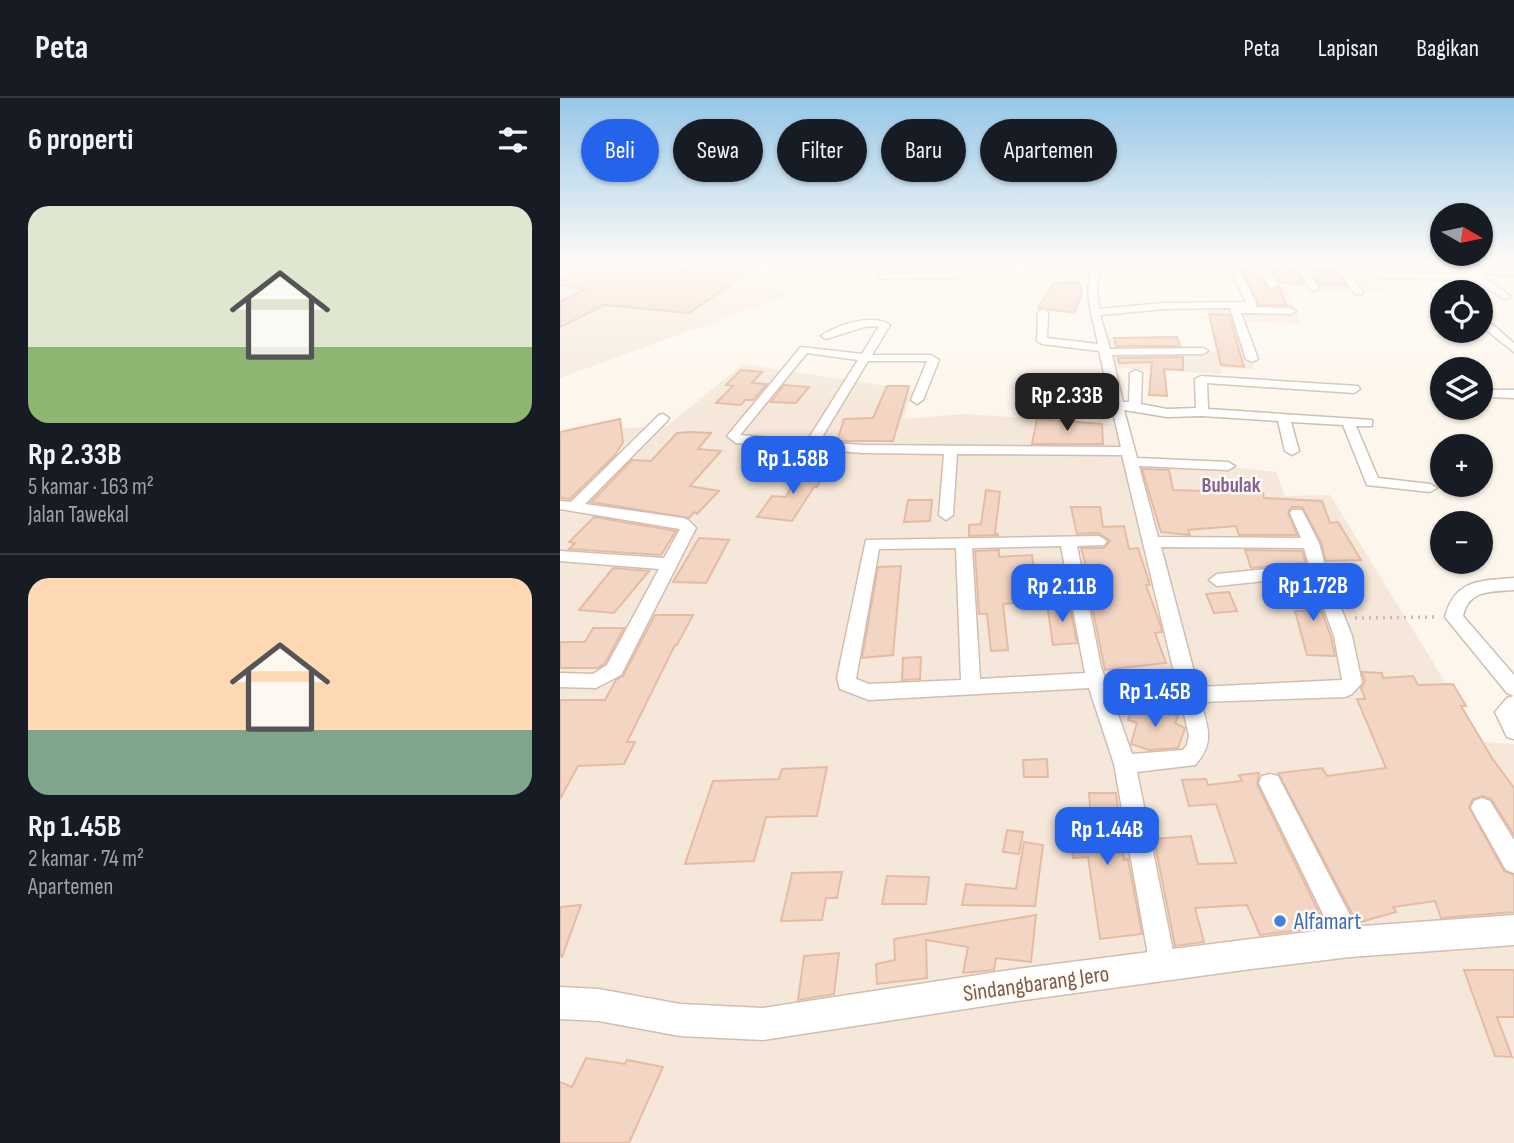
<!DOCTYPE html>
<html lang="id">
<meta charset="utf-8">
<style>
body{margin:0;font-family:"Sofia Sans Condensed",sans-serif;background:#20242c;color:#f1f3f6;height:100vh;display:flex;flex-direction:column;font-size:26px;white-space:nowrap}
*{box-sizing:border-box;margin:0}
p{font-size:23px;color:#9ea1a6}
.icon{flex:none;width:38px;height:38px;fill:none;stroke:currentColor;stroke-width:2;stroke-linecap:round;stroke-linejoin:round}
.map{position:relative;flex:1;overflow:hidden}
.side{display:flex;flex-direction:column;background:#171b24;width:560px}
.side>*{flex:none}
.top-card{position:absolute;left:21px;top:21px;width:665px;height:63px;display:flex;gap:14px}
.needle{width:46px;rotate:99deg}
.buttons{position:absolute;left:870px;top:105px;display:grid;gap:14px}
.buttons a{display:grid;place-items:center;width:63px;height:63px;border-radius:50%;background:#171b24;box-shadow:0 2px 5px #0004;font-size:35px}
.price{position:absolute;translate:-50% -60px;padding:0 16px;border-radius:14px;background:#2563eb;color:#fff;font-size:23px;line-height:46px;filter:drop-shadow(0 2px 4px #0008)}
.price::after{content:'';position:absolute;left:50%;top:42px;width:21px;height:16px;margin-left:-10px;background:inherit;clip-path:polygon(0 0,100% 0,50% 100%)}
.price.selected{background:#222;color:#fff}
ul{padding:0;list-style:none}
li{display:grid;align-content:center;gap:14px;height:371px;padding:0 28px}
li+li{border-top:2px solid #363941}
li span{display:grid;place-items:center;height:217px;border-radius:21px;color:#555}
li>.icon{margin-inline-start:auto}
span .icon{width:126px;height:126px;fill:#fffc;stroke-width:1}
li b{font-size:30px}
h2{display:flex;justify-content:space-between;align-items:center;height:84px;padding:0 28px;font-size:30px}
.tag{padding:0 24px;border-radius:32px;background:#171b24;box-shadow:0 2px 5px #0004;font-size:24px;line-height:63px}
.tag.selected{background:#2563eb;color:#fff}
header{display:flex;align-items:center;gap:42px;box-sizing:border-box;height:98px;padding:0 35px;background:#171b24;border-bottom:2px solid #363941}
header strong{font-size:33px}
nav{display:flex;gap:38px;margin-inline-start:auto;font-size:24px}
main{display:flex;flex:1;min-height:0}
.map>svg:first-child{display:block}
</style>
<header>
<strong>Peta</strong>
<nav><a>Peta</a><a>Lapisan</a><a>Bagikan</a></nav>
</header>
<main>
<section class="side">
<h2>6 properti<svg class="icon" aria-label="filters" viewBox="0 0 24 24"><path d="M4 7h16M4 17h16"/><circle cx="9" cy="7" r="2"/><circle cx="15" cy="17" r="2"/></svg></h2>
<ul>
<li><span style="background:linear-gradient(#dfe7d0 65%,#8fb573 0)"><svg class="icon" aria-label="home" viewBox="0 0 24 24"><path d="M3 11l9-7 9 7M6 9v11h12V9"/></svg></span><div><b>Rp 2.33B</b><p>5 kamar · 163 m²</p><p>Jalan Tawekal</p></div></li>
<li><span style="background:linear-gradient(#ffd9b3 70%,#7fa58c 0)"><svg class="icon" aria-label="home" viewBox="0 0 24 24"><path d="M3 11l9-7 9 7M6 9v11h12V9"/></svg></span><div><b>Rp 1.45B</b><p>2 kamar · 74 m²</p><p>Apartemen</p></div></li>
</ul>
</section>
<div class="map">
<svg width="954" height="1045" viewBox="0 0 954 1045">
<rect width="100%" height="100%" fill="#fdf6ec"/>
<!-- residential -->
<g fill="#f5e8da">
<path d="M0 166H203L171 188 239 193 0 280Z"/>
<path d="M659 166H806L818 180 813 181 826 195 725 191 742 226 686 224 694 271 661 270V276L548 269 544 240 618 238 624 254H656L647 207 688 208 671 169Z"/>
<path d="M183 266 353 292 343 321 405 316 557 326 563 358 716 374 725 398 770 397 922 644 954 646V1045H0V333L107 328Z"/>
</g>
<!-- building -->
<g fill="#f3d5c3" stroke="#e6bba3" stroke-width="2">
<path d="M135 166 195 170 129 215 44 207 0 229V204L25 191 0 187V184L29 167 124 173Z"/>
<path d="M682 172H697L707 189 712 192 719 189 726 207H699Z"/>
<path d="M712 172H736L744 186 720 185Z"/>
<path d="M750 172 776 173 786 187 760 186Z"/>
<path d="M519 184 522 197 514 215 478 210 494 185Z"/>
<path d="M649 216 669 217 684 269 661 267Z"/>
<path d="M617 239 620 248H556L554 240Z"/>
<path d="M623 259V272L604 271 607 298 589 297 592 264 559 265 558 260Z"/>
<path d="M181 272 202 274 192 285 207 286 193 302H185L181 307 156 305 173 288 166 287Z"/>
<path d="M224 287 249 289 236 305 211 304Z"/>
<path d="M327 288H349L333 343H277L284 321 313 320Z"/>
<path d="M60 321 63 344 55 357 10 401 0 400V334Z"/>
<path d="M477 321 542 326 543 346H472Z"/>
<path d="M130 334 151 335 138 351 161 353 130 388 159 393 137 416 134 414 129 420 31 404 72 362 91 363 117 335Z"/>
<path d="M242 369 266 370 257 389H254L232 423 197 419 212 398 226 399Z"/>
<path d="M582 371 609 372 613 392 703 395 704 400 762 403 770 425 778 424 801 462 766 463 761 444 742 409H732L728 414 737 437H679L676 428 628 432 630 437 601 434Z"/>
<path d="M426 392 440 394 435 435 439 437 409 438V427L421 426Z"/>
<path d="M348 402H372L370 423 344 424Z"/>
<path d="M511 409H540L543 429 564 428 569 451 578 450 590 487H586L601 529 602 534 595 535 606 565 545 572 531 503H536L521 450H544L550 443 539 435 517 436Z"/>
<path d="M34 419 116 433 101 457 9 451 15 445 9 444Z"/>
<path d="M139 440 169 442 146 485 113 484Z"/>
<path d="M439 452V459L472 457 478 503 443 506 448 552 431 553 427 516H419L415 453Z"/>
<path d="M685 452 742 453 746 465 691 470Z"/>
<path d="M341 468 333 557 302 560 318 469Z"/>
<path d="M53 470 89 473 54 515 19 512Z"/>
<path d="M750 481 771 539 775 558 747 557 735 513H746L736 482Z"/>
<path d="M669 494 677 513 654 515 646 496Z"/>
<path d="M509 505 517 545 493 547 487 507Z"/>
<path d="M95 517H133L117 547H115L67 644H75L64 666 18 668 0 701V602H45L56 582 63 578Z"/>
<path d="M33 530H64L45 565 38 570H0V544H25Z"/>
<path d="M361 559 360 581 342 582 343 560Z"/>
<path d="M802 574 822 575 823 580 853 578 858 587 893 586 906 608H901L932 660 954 690V737L931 701 923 698 913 701 909 709 944 773 954 777V814L881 820 875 803 833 809 836 814 797 825 718 675 762 670 767 678 826 670 797 601H805L801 590 805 584Z"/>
<path d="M575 606 584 609 586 607 618 618 615 625 625 630 618 650 589 652 571 646 577 625 568 622Z"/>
<path d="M487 661 488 679H464L463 662Z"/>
<path d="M267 669 257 718 206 719 194 763 125 766 153 683 219 681 222 671Z"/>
<path d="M699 675 697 686 766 829 700 837 687 807 635 810 644 844 615 848 594 741 631 738 638 766 676 765 656 706 629 708 622 682 646 681 648 687 682 683 679 677Z"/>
<path d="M529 695H556L564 762 568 761 582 836 540 841 528 759 513 760 509 722 531 721Z"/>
<path d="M447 732 463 734 459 756 443 754Z"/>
<path d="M464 744 483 747 475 808 402 807 406 786 456 791Z"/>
<path d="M282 774 277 800H266L262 822 221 823 232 775Z"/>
<path d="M327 778 369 779 366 806H322Z"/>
<path d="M21 807 2 859 0 858V809Z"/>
<path d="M476 817 471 864 436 860 434 872 403 875 408 849 366 842 367 880 317 886 316 866 335 862 334 841Z"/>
<path d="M279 855 274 896 238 902 244 858Z"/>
<path d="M904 872H954V919H937L952 959 935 958Z"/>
<path d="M26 960 65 966 67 962 103 969 69 1045H0V984L12 989Z"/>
</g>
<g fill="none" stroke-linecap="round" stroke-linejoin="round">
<defs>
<g id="minor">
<path d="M264 166H273L264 174 260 171Z"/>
<path d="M325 166H334L327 176 394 174 399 173 403 166H411L405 177 394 180 320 181 318 176Z"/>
<path d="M533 166H541L537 187 539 211 604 205 686 204 668 166H784L803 194 801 196H795L777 170 745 169 759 190 754 193 751 192 737 169H707L718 187 713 190 708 187 699 169H678L697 207 694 209 731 210 736 213 731 216 681 215 698 261 692 264 686 261 670 210 604 211 540 217 550 251 643 250 648 253 643 256 552 257 563 304H569L570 275 576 272 582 275 581 306 607 311 636 310 635 281 641 278 798 288 800 291 794 295 647 285 648 311 812 322V328H796L818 380 870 386 877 390 870 394 807 387 783 327 731 324 739 353 732 357 725 353 718 323 642 318 607 319 564 312 577 360 668 364 675 368 668 372 579 368 598 439 741 440 730 415 732 412H742L759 445 766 472 792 538 802 585 792 596 785 599 641 604C648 631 655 645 635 667L577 674 616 868 612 877 603 881 594 877 590 868 554 666 529 590 309 602 280 591 277 580 306 442 539 438 547 443 544 447 517 448 541 569 572 656 623 652 627 647 629 637 562 357 397 356 393 417 386 422 379 417 384 356 303 355 176 345 167 338 241 249 302 256 319 228 304 229 266 241 261 238C276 227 313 215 330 227L312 257H371L379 262 363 302 357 306 351 302 367 263H308L259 344 303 347 561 349 539 253 482 246 477 243 478 214 483 211 488 214 487 240 538 246C533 218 522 195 533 166ZM247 255 298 262 247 343 180 337ZM501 448 525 575 420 581 412 450ZM601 449 744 450 749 467 657 476 649 482 657 488 752 478 774 538 782 582 638 589ZM396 450 401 582 309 586 296 581 319 451Z"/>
<path d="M806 166H815L824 174 909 176 905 172 909 169 954 171V177L920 176 951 199 943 201 916 182 823 180 815 177Z"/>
<path d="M875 193 886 194H882V199L872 198V194Z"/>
<path d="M920 220 926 221 954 245V254L920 227Z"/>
<path d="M933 292H954V300L929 299V293Z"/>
<path d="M103 316 109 320 107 323 25 406 123 420 128 422 136 430 61 577 36 590 0 589V575L33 576 47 567 99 471 0 463V453L104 460 120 431 0 411V403L11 404 99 317Z"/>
<path d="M954 480V492C931 494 909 491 903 518L954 577V598L947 595 885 519C895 481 920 483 954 480Z"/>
<path d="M954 598V641L947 639 935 614 947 600Z"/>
<path d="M710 676 718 678 799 835 803 844 799 853 790 857 781 853 699 685 702 678Z"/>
<path d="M922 700 930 703 954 742V775L946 772 911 710 914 703Z"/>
</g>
<path id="tertiary" d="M954 817V847L790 859 691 871 457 903 203 942 120 938 39 923 0 921V889L39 891 120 906 203 910 457 871 691 841 790 829Z"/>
</defs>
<!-- minor casing -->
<use href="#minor" stroke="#d1beb0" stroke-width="3"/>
<!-- tertiary casing -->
<use href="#tertiary" stroke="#d1beb0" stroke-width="3"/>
<!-- path -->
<path stroke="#d9b8a5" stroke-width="3.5" stroke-dasharray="2 5" stroke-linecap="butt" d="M795 520 878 519"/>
<!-- minor -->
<use href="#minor" fill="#fff" fill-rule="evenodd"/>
<!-- tertiary -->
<use href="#tertiary" fill="#fff" fill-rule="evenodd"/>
</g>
<!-- sky -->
<linearGradient id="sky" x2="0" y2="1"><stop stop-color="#97c7e8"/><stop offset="0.53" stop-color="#fefbf6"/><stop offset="1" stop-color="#fefbf6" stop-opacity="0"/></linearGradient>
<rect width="954" height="312" fill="url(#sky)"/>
<!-- markers -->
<circle fill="#3f7fe0" stroke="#fffaf3" stroke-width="2.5" cx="720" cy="823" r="7"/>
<g text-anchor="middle" stroke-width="5" stroke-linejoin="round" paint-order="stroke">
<!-- neighbourhood labels -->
<g font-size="21" font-weight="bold" fill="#846695" stroke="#fffaf3">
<text x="671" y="394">Bubulak</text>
</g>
<!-- near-shop labels -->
<g font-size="23" fill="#366cbe" stroke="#fffaf3" text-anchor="start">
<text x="734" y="831">Alfamart</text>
</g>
<!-- near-street labels -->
<g font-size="23" fill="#7a5c4d" stroke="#fffaf3">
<text transform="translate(476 885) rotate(-8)" y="8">Sindangbarang Jero</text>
</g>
</g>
</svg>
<div class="buttons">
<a><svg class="needle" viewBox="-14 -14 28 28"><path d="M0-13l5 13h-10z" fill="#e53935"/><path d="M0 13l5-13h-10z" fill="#9ea1a6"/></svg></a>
<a><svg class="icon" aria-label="locate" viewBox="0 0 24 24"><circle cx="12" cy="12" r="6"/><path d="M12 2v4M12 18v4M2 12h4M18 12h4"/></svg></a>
<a><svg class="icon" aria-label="layers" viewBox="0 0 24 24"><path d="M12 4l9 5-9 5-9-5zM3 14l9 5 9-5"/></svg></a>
<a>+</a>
<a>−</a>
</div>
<b class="price selected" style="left:507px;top:335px">Rp 2.33B</b>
<b class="price" style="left:233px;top:398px">Rp 1.58B</b>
<b class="price" style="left:753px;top:525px">Rp 1.72B</b>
<b class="price" style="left:502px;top:526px">Rp 2.11B</b>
<b class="price" style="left:595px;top:631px">Rp 1.45B</b>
<b class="price" style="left:547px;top:769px">Rp 1.44B</b>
<div class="top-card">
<a class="tag selected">Beli</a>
<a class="tag">Sewa</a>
<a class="tag">Filter</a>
<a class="tag">Baru</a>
<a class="tag">Apartemen</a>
</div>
</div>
</main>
